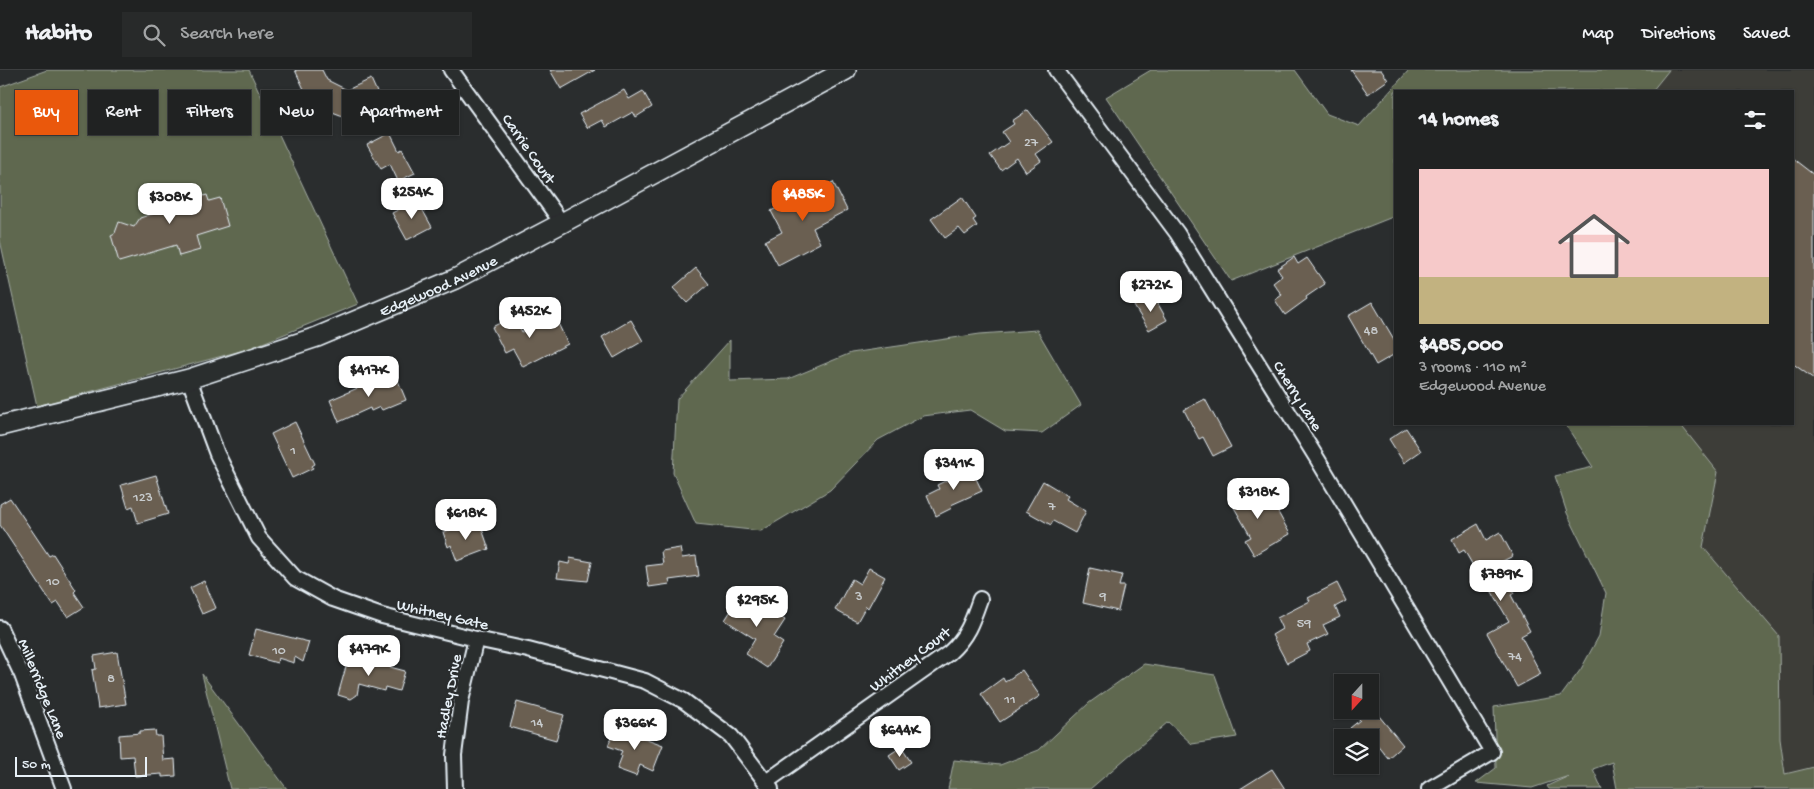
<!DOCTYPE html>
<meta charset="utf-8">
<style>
body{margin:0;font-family:"Gochi Hand",sans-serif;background:#282a2a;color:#f1f3f6;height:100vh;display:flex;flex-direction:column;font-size:19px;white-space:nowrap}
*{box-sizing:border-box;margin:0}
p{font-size:16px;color:#a2a4a5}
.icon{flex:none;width:28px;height:28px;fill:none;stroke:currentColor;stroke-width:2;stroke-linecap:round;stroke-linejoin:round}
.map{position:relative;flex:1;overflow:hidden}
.details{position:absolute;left:1394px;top:20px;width:400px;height:335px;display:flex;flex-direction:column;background:#202222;border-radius:0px;box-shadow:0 1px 4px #0004,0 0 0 1px #3d3f40}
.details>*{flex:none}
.banner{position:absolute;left:15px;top:20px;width:475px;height:45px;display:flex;gap:10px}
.needle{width:32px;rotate:201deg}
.tools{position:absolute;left:1334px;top:604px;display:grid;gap:10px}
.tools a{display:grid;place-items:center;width:45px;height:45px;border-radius:0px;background:#202222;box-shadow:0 1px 4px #0004,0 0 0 1px #3d3f40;font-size:25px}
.scale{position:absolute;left:15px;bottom:12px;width:132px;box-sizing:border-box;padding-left:5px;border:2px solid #e8f1f8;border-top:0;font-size:14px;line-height:18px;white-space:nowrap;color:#e8f1f8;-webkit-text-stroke:4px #2a2d2e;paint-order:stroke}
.price{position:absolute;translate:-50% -42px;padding:0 11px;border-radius:10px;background:#fff;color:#222;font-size:16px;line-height:32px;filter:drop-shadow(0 1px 2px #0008)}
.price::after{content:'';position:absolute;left:50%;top:30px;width:15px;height:11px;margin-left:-8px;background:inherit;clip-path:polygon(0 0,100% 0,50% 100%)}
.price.current{background:#ea580c;color:#fff}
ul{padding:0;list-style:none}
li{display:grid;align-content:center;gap:10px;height:265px;padding:0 25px}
li span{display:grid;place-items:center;height:155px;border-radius:0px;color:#555}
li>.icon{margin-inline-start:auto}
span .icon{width:90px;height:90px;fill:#fffc;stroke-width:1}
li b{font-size:21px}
h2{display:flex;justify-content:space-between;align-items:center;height:60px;padding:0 25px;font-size:21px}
.chip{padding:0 18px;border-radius:0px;background:#202222;box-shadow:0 1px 4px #0004,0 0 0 1px #3d3f40;font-size:18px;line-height:45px}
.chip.current{background:#ea580c;color:#fff}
header{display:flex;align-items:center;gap:30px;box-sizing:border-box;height:70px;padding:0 25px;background:#202222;border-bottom:1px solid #3d3f40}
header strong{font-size:24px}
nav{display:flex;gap:28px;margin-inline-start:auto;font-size:18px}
.search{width:350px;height:45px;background:#282a2a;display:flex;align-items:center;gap:12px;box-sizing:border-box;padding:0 18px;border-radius:0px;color:#a2a4a5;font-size:19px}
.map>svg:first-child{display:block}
</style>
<header>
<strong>Habito</strong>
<div class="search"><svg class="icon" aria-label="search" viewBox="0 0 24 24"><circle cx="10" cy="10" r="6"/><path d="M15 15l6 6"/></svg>Search here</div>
<nav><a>Map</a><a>Directions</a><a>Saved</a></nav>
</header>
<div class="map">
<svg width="1814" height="719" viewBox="0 0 1814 719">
<rect width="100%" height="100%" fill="#2a2d2e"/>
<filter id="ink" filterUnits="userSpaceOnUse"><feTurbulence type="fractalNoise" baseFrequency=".02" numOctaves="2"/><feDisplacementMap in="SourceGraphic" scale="10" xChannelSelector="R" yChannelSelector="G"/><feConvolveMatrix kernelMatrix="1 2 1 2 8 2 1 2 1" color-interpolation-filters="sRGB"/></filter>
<g filter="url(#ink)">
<!-- built -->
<path fill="#3d3c38" d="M1669 0H1814V697L1785 705 1780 669 1779 566 1703 477 1718 402 1680 354H1792V21H1652Z"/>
<!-- green -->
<g fill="#5f684f" stroke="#a4aca4">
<path d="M47 0H249L358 234 248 279 37 336 0 170V17Z"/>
<path d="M1151 0H1295L1327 44 1359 56 1409 0H1669L1652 21H1395V146L1231 211 1106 27Z"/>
<path d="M1037 260 1081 335 1042 363 1005 361 970 340 923 346 878 370 830 420 761 461 696 454 673 403 677 329 730 270V311L788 309 851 283 980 264Z"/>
<path d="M1565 354H1680L1718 402 1703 477 1779 566 1780 669 1785 704 1814 697V719H1617L1612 692 1593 699 1602 719H1549L1547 716 1569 706 1532 718 1476 713 1496 698 1494 637 1561 626 1581 599 1599 566 1606 523 1567 443 1555 406 1593 397Z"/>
<path d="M1144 594 1215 605 1237 667 1192 674 1168 652 1090 719H948L954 690 1000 695 1039 680 1089 633Z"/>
<path d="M202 604 287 719H230Z"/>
</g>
<!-- building -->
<g fill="#6a5e51" stroke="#e8f1f8">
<path d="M295 0H322L327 10 347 20 371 9 380 29 343 46 311 34Z"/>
<path d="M550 0H595L561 19Z"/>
<path d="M1351 0H1381L1388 10 1368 24Z"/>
<path d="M624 20 629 29 643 21 652 37 636 47 633 42 606 57 602 50 587 58 579 44Z"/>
<path d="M1028 40 1053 72 1036 84 1041 91 1026 102 1017 88 1001 100 990 85 1009 72 1002 62 1014 54 1012 51Z"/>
<path d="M390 63 399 81 402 79 415 103 398 111 390 94 381 99 367 75Z"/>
<path d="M1792 88 1814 105V309L1792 293Z"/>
<path d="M833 112 847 140 813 158 820 173 778 195 765 171 782 162 771 141 796 128 797 131Z"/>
<path d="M189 116 193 129 207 125 209 131 220 128 228 156 196 166 200 180 179 186 176 175 119 192 111 165 115 163 119 152 134 157 140 148 155 143 151 127Z"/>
<path d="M962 127 976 148 973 150 977 156 965 165 959 158 945 168 931 149Z"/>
<path d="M417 130 432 157 407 170 392 143Z"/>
<path d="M1294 187 1298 194 1307 188 1325 214 1306 227 1307 229 1285 245 1275 230 1282 225 1273 213 1282 206 1277 199Z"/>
<path d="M696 198 709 214 687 233 673 218Z"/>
<path d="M1153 225 1167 250 1149 260 1134 236Z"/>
<path d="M1372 232 1395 271V284L1376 295 1348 246Z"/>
<path d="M554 245 568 274 523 297 513 279 505 283 492 257 514 246 522 262Z"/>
<path d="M631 250 643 271 614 288 602 267Z"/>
<path d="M396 306 406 330 382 340 380 337 371 341 370 338 339 352 330 330 383 307 384 311Z"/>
<path d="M1205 329 1231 377 1213 386 1203 367 1199 369 1184 340Z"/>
<path d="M295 352 315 394 312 396 313 398 292 408 271 364Z"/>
<path d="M1406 358 1421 381 1404 393 1389 369Z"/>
<path d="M971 398 982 421 951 435 952 438 936 446 927 425 939 419 937 415Z"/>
<path d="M156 405 168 444 138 453 133 436 128 438 121 415Z"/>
<path d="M1043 411 1068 426 1066 429 1086 441 1075 463 1053 451 1051 455 1026 441Z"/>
<path d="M1251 414 1260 430 1263 428 1269 438 1274 435 1290 464 1254 485 1245 470 1251 467 1228 427Z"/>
<path d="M10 428 49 486 53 484 76 520 74 522 84 537 68 547 58 532 53 535 0 455V434Z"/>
<path d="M476 453 477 457 481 456 489 479 457 491 451 475 448 477 443 462Z"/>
<path d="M1478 454 1486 470 1500 462 1513 486 1497 494 1514 523 1511 525 1530 561 1521 566 1541 604 1517 617 1487 563 1509 551 1478 498 1475 499 1464 480 1459 483 1452 469Z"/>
<path d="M680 478 682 488 696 486 699 506 669 510 670 514 649 517 646 496 663 494 661 481Z"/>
<path d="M570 488 592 492 588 511 557 508 560 492 569 494Z"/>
<path d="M869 498 885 507 868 538 866 536 857 552 835 540 852 509 860 514Z"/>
<path d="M1090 498 1122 505 1119 516H1124L1118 541 1083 533Z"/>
<path d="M204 511 216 538 202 544 190 518Z"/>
<path d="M1337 513 1346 531 1335 537 1340 547 1323 555 1328 564 1307 574 1310 581 1287 593 1272 565 1282 559 1277 548 1310 531 1308 528Z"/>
<path d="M743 522 785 550 774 567 783 573 767 598 746 584 755 569 725 550Z"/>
<path d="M256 559 309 572 303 592 295 587 294 593 278 588 277 593 249 585Z"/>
<path d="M117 582 126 634 98 638 92 600 96 599 94 586Z"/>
<path d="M349 586 405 601 399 621 385 617 384 621 359 614 357 625 351 629 338 625Z"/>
<path d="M1022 600 1040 626 1000 652 981 624 1003 608 1005 612Z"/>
<path d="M517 632 564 645 556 670 510 657Z"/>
<path d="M1351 640H1374L1403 675 1388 688 1371 667 1358 668 1350 658 1360 650Z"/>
<path d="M615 657 663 675 653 701 640 695 636 706 617 699 622 686 620 685 622 681 608 676Z"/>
<path d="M155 660 156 666H161L163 690 175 689 176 706 162 707V704L135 706 133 686 120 687 119 665 140 663V661Z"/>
<path d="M901 677 911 692 899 700 889 685Z"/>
<path d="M1272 699 1285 719H1240Z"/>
</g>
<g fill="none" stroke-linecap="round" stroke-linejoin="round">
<defs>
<g id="street">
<path d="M451 0 562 153"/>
<path d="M1056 0 1177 163 1318 390 1492 682 1429 719"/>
<path d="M189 309 217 384 259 468 295 508 333 529 382 546 476 569 528 580 645 611 684 631 731 666 771 719"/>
<path d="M0 558 22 605 64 719"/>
<path d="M766 712 949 583C967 567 972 552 980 529"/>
<path d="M455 719 454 685 461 631 476 569"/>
</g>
<g id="secondary">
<path id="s1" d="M0 356 189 309 317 267 455 209 562 153 846 0"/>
</g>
</defs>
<!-- street casing -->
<use href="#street" stroke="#e8f1f8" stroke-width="18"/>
<!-- secondary casing -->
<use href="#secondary" stroke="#e8f1f8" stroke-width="22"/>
<!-- street -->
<use href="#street" stroke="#2a2d2e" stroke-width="14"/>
<!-- secondary -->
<use href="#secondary" stroke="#2a2d2e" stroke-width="19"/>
</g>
</g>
<g text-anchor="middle" stroke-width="4.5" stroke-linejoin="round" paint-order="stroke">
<!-- number labels -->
<g font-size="14" fill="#c8ccce">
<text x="1031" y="76">27</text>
<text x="1371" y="264">48</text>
<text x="293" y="384">1</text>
<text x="143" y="431">123</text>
<text x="1052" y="440">7</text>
<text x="53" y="515">10</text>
<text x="859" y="530">3</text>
<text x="1103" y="530">9</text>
<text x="1304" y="557">59</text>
<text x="279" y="584">10</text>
<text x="1515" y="590">74</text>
<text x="111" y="612">8</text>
<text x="1010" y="633">11</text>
<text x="537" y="656">14</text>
</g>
<!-- street labels -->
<g font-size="16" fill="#e8f1f8" stroke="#2a2d2e">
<text transform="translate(530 78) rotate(55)" y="6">Carrie Court</text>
<text dy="6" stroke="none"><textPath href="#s1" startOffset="461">Edgewood Avenue</textPath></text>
<text transform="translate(1299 325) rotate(58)" y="6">Cherry Lane</text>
<text transform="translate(443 543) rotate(13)" y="6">Whitney Gate</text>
<text transform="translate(909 588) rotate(-37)" y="6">Whitney Court</text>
<text transform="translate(44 618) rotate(68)" y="6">Millerridge Lane</text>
<text transform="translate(447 626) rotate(-79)" y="6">Hadley Drive</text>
</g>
</g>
</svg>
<div class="tools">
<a><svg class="needle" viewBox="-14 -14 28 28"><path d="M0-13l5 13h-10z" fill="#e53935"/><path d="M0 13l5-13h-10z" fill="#a2a4a5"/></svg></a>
<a><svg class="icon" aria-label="layers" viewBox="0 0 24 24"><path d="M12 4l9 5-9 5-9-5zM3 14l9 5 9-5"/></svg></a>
</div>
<div class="scale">50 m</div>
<b class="price" style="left:412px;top:150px">$254K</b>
<b class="price current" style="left:803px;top:152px">$485K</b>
<b class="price" style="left:170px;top:155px">$308K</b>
<b class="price" style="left:1151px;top:243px">$272K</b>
<b class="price" style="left:530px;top:269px">$452K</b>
<b class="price" style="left:369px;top:328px">$417K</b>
<b class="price" style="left:954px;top:421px">$341K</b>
<b class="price" style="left:1258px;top:450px">$318K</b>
<b class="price" style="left:466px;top:471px">$618K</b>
<b class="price" style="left:1501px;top:532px">$789K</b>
<b class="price" style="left:757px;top:558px">$295K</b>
<b class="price" style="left:369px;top:607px">$479K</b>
<b class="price" style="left:635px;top:681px">$366K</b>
<b class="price" style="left:900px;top:688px">$644K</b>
<div class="banner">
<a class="chip current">Buy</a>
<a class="chip">Rent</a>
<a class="chip">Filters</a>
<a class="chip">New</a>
<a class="chip">Apartment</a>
</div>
<section class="details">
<h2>14 homes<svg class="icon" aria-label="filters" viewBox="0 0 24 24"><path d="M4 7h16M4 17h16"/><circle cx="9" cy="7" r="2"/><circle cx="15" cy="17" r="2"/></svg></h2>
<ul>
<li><span style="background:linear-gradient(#f6c9c9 70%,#c2b280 0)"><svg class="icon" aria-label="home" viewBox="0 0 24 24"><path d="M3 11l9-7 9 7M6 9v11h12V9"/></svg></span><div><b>$485,000</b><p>3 rooms · 110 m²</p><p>Edgewood Avenue</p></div></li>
</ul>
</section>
</div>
